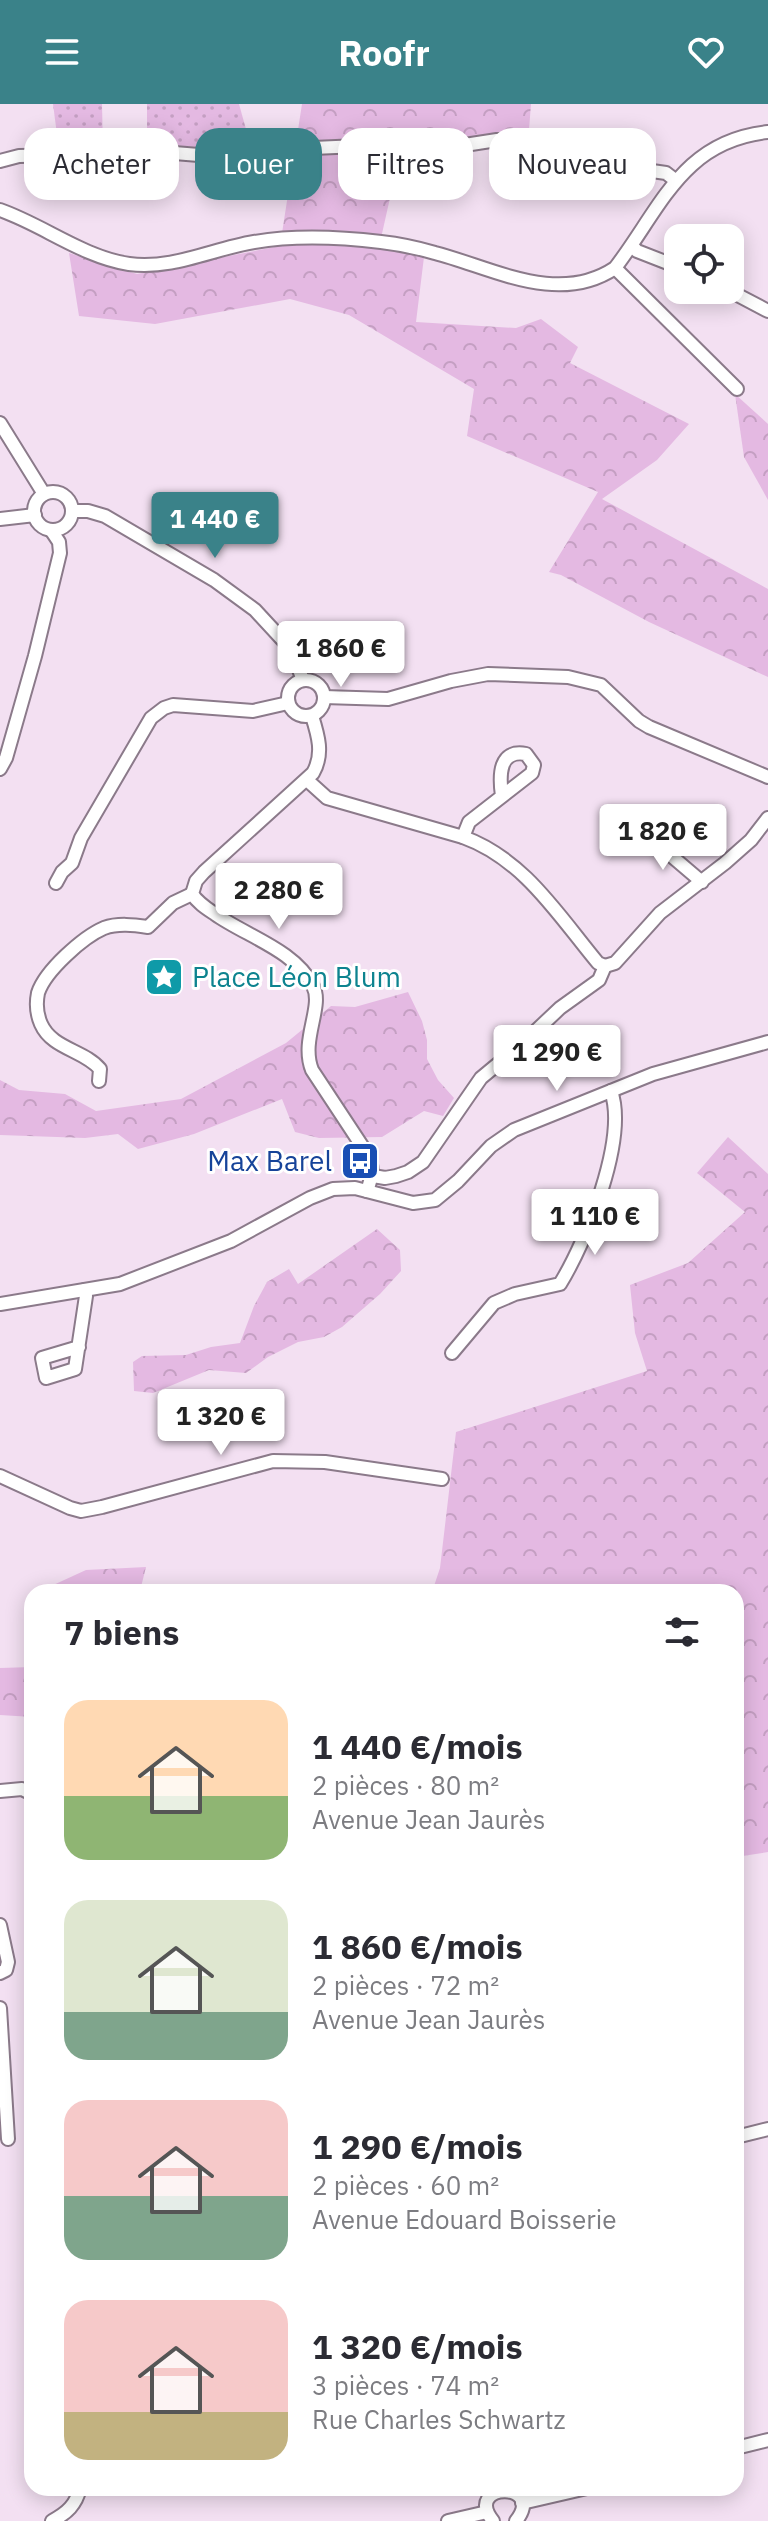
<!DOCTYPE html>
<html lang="fr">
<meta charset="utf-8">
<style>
body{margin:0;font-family:"IBM Plex Sans",sans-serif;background:#f2f2f3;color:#2b2b33;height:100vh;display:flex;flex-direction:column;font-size:30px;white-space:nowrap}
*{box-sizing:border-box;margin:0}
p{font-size:26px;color:#7c7c81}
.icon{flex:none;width:44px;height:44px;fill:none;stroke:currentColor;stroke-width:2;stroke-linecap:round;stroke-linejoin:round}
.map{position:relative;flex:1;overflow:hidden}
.details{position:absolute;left:24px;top:1480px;width:720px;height:912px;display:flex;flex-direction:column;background:#fff;border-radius:24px;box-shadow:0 4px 20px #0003}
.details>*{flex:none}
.top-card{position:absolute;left:24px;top:24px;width:720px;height:72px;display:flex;gap:16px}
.controls{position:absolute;left:664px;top:120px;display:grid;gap:16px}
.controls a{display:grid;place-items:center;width:80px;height:80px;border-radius:16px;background:#fff;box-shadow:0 4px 20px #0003;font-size:40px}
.price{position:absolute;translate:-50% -68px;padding:0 18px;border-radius:8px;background:#fff;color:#222;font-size:26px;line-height:52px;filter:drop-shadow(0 2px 4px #0008)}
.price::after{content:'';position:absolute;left:50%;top:48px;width:24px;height:18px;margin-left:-12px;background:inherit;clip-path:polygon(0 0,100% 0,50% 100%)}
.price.active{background:#3a8289;color:#fff}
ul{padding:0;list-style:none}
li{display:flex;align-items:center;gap:24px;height:200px;padding:0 40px}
li span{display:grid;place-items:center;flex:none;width:224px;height:160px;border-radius:24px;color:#555}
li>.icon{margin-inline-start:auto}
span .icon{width:96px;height:96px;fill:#fffc;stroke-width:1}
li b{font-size:34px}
h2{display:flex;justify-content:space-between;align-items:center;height:96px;padding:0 40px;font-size:34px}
.tag{padding:0 28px;border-radius:24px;background:#fff;box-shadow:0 4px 20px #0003;font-size:28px;line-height:72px}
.tag.active{background:#3a8289;color:#fff}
header{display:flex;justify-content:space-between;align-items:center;height:104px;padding:0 40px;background:#3a8289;color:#fff;font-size:36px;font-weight:700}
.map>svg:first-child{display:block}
</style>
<header><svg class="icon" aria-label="menu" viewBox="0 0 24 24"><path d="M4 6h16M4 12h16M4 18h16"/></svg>Roofr<svg class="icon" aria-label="heart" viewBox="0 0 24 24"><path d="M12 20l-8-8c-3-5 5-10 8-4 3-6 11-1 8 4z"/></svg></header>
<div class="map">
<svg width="768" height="2417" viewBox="0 0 768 2417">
<defs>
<pattern id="green-dots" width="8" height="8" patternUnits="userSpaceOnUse" patternTransform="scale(2)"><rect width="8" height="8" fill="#e4b9e2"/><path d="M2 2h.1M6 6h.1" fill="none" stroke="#c49fc2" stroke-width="1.8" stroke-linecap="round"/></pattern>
<pattern id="forest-crowns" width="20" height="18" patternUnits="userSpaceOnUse" patternTransform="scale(2)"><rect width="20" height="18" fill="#e4b9e2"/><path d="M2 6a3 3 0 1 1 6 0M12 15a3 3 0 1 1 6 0" fill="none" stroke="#c49fc2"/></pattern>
</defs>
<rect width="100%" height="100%" fill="#f3e0f2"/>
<!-- green -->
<g fill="url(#green-dots)">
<path d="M53 0H102L103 45 59 46Z"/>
<path d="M147 0H239L249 36 245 47 147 39Z"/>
</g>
<!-- forest -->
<g fill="url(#forest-crowns)">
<path d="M302 0H531L529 26 401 45 379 143 424 153 416 218 516 224 541 215 578 243 570 259 689 320 657 356 602 395 768 485V573L649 518 561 471 549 468 598 388 467 332 474 285 349 211 290 195 155 220 79 212 69 149 137 170 280 142Z"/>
<path d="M735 290 768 320V396L744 353Z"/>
<path d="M408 888 422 917 427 936V955L438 976 454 994 443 1012 424 1007 382 1033 319 1034 295 1028 282 995 194 1030 138 1045 118 1030 85 1034 0 1031V976L19 986 65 990 96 1007 181 995 286 939 331 902 355 903Z"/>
<path d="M728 1033 768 1070V1748L736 1753V1488H432L440 1464 456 1328 647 1267 635 1229 630 1181 688 1159 745 1108 697 1069Z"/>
<path d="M377 1125 400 1146 401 1167 380 1190 342 1223 324 1233 298 1238 268 1253 246 1269 209 1266 153 1289 134 1287 133 1258 142 1252 186 1251 211 1243 240 1239 254 1202 267 1178 289 1165 298 1180Z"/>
<path d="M146 1463 141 1483 133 1488H38L86 1466Z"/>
<path d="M32 1563V1613L0 1611V1564Z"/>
</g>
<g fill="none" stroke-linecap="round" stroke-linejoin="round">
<defs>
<g id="minor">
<path d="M0 57 19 52 103 50 126 45 235 54 290 45 359 42 400 51 497 36H524L603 60 666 69 675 76"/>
<path d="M0 106C43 121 83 153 129 160 172 166 212 145 254 138 295 131 340 133 381 138 399 140 418 144 435 149 493 164 558 202 615 164 661 104 682 37 768 28"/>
<path d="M632 142 637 147 678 163"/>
<path d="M615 164 737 285"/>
<path d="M728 186 768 207"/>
<path d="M0 319 44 390"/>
<circle cx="53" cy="407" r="19"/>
<path d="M72 407H88L105 412 214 476 255 506 291 545 303 576"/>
<path d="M0 415 35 411"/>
<circle cx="306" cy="594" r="18"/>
<path d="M324 593 388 595 451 577 488 570 568 573 601 581 639 617 649 623 768 673"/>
<path d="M312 612C318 631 324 650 313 669L204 768 196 777 192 790C198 799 206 804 215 810 246 832 295 846 313 882 324 902 300 936 312 966L368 1051C374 1065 372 1073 367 1087"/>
<path d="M0 665 6 654 35 552 60 449 59 438 51 426"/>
<path d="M307 676 327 694 463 733C524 755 558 811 598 859L605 862"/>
<path d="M648 732 702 778"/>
<path d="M463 733 469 718 532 669 534 661 526 650C499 645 499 671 502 692"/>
<path d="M56 779 62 768 72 759 81 734 151 614 164 604 173 601 253 607 288 599"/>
<path d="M605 862 615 859 660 809 725 759 751 736 768 714"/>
<path d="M99 977 100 965C84 946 52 945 41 920 37 911 36 899 38 889 45 867 83 833 104 824 118 819 134 821 148 823L173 799 192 790"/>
<path d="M373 1072 385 1074 396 1072 408 1068 423 1058 481 974 522 940 560 904 599 876 605 862"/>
<path d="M0 1200 120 1180 231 1137 310 1094 333 1085 355 1084 413 1099 435 1096 458 1077 491 1042 514 1026 653 970 768 938"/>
<path d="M79 1243 42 1254 46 1274 75 1265 86 1192 85 1186"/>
<path d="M452 1249 494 1199 515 1190 560 1180C586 1138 628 1035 611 987"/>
<path d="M0 1372 70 1404 81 1407 102 1403 273 1357 325 1358 442 1375"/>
<path d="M0 1687 22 1685 32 1690"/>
<path d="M0 1821 8 1858 6 1866 0 1869"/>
<path d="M0 1904 8 2035"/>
<path d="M736 2033 768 2025"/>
<path d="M736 2344 768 2336"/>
<path d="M522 2399 587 2384"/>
<path d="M52 2417C67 2409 76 2401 80 2384"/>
<path d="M448 2417 487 2408"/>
<path d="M493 2417C462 2378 547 2377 516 2417"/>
</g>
</defs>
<!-- minor casing -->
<use href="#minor" stroke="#8b7a8a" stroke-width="16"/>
<!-- minor -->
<use href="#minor" stroke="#fff" stroke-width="12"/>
</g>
<!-- icons -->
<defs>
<symbol id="sight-square" viewBox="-11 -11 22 22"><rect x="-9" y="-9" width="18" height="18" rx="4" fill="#0f9aa8" stroke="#fff"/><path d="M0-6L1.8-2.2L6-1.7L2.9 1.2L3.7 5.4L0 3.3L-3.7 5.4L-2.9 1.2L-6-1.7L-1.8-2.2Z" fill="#fff"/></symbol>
<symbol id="bus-square" viewBox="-11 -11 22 22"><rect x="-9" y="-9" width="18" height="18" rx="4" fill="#1a4fb4" stroke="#fff"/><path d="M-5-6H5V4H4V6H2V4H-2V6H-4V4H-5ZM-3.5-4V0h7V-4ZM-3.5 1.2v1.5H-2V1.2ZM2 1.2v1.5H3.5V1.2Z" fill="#fff"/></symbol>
</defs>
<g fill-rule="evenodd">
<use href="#sight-square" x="142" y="851" width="44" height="44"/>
<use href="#bus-square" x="338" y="1035" width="44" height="44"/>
</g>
<g text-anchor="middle" stroke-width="6" stroke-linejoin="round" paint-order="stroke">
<!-- culture labels -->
<g font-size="28" fill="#0d838f" stroke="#fff" text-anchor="start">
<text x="192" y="883">Place Léon Blum</text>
</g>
<!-- transit labels -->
<g font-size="28" fill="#164399" stroke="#fff" text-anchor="end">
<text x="332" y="1067">Max Barel</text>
</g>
</g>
</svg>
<div class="controls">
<a><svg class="icon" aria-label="locate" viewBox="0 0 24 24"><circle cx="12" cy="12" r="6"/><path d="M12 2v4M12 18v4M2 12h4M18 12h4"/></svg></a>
</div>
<b class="price active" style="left:215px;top:456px">1 440 €</b>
<b class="price" style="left:341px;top:585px">1 860 €</b>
<b class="price" style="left:663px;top:768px">1 820 €</b>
<b class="price" style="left:279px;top:827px">2 280 €</b>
<b class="price" style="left:557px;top:989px">1 290 €</b>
<b class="price" style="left:595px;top:1153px">1 110 €</b>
<b class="price" style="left:221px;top:1353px">1 320 €</b>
<div class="top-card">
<a class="tag">Acheter</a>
<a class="tag active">Louer</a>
<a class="tag">Filtres</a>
<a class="tag">Nouveau</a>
</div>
<section class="details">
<h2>7 biens<svg class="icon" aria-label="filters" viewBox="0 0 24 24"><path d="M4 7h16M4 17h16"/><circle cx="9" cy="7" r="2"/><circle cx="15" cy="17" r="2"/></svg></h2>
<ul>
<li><span style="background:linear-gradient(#ffd9b3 60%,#8fb573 0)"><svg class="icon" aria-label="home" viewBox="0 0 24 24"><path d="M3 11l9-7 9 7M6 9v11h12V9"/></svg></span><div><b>1 440 €/mois</b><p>2 pièces · 80 m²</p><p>Avenue Jean Jaurès</p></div></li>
<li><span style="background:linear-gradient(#dfe7d0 70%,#7fa58c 0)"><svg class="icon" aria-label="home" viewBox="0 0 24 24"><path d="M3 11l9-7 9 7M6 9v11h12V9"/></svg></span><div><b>1 860 €/mois</b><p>2 pièces · 72 m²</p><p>Avenue Jean Jaurès</p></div></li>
<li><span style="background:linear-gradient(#f6c9c9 60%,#7fa58c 0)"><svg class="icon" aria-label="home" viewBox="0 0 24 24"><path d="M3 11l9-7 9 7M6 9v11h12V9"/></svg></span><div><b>1 290 €/mois</b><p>2 pièces · 60 m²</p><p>Avenue Edouard Boisserie</p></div></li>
<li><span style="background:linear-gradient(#f6c9c9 70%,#c2b280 0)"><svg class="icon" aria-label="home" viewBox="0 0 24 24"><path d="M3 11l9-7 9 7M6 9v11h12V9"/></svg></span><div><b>1 320 €/mois</b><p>3 pièces · 74 m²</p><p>Rue Charles Schwartz</p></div></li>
</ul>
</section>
</div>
